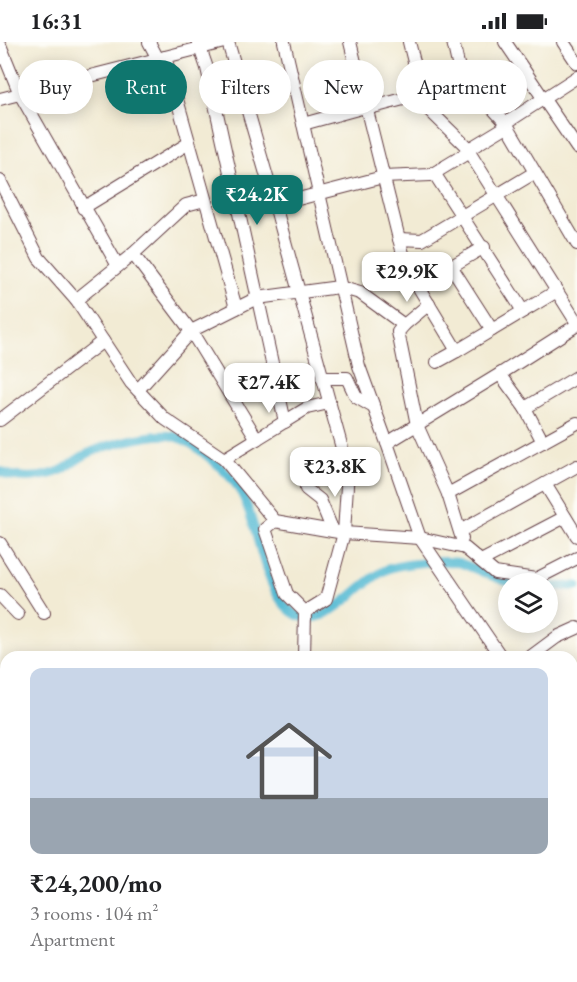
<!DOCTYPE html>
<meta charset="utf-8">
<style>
body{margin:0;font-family:"EB Garamond",serif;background:#f2f2f2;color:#202124;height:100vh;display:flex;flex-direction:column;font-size:22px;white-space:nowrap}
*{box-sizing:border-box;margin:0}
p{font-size:20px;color:#757577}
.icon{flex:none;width:33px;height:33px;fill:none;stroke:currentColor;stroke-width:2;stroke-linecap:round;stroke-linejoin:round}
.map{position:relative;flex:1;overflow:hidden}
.drawer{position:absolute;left:0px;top:609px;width:578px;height:332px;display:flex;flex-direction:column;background:#fff;border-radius:18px 18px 0 0;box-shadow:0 3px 15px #0003}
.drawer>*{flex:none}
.guide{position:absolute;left:18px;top:18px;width:542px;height:54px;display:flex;gap:12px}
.fabs{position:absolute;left:498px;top:531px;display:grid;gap:12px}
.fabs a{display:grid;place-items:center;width:60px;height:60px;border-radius:50%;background:#fff;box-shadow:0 3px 15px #0003;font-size:30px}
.price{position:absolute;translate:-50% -51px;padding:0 14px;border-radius:12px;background:#fff;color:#222;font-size:20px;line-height:39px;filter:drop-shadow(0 2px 3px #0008)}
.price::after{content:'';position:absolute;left:50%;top:36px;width:18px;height:14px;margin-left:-9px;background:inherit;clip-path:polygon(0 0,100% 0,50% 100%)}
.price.active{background:#0f766e;color:#fff}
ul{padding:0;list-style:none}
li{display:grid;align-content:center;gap:12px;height:318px;padding:0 30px}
li span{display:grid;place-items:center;height:186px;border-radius:12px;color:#555}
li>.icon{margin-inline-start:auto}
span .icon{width:108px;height:108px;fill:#fffc;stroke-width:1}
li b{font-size:26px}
.chip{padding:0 21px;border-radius:27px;background:#fff;box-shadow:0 3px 15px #0003;font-size:21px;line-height:54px}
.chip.active{background:#0f766e;color:#fff}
.status{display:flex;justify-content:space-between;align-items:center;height:42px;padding:0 30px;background:#fff;direction:ltr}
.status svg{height:16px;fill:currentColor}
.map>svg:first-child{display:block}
</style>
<div class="status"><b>16:31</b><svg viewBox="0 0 49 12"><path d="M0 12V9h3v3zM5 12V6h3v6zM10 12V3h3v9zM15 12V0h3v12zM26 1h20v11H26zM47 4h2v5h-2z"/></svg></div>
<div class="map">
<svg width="577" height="940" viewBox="0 0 577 940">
<rect width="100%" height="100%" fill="#fdfcf7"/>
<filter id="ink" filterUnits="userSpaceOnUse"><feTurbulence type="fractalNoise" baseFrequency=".0167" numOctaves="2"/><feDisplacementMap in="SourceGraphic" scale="12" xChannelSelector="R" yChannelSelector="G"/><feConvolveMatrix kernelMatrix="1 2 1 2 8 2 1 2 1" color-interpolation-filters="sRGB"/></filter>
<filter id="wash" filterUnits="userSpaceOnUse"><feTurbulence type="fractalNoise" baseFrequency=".008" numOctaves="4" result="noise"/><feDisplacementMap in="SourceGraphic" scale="24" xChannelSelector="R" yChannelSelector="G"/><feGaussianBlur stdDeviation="1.35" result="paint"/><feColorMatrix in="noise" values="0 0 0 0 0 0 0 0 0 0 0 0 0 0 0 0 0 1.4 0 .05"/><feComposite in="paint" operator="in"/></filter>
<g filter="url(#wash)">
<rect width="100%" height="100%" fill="#f2ebd4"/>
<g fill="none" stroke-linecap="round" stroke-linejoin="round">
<!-- canal -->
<g stroke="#55bad3" stroke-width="9">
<path d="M0 429C17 439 44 436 62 428 71 423 79 415 89 411 107 403 153 390 173 394 187 397 200 408 211 417 221 426 232 435 239 447 259 480 262 549 292 570 325 594 358 539 388 527 400 522 448 517 460 521 478 527 495 537 515 542"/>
<path d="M548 545 577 544"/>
</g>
</g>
</g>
<g filter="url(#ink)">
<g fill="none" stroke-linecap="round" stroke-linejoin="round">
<defs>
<g id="minor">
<path d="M149 0 158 17"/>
<path d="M198 0 207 26 285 380"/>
<path d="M228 0 275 163 383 135 431 133 469 110"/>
<path d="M284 0 359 324 387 401 420 496 501 615"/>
<path d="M350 0 399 197"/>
<path d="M409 0 425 64 469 107"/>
<path d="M453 0 460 31 506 81 577 202"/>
<path d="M505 0 577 106"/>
<path d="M563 0 577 21"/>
<path d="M0 3 20 52 118 224"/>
<path d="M165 15 236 266"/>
<path d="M0 57 224 0"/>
<path d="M366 67 422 52"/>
<path d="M506 81 577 35"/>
<path d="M303 82 365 65"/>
<path d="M507 84 469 107V110L577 281"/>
<path d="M434 131 523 269"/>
<path d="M534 131 422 198 399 197 407 226 457 309 557 249"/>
<path d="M0 139 39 216 76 258 131 341 165 377 224 417 275 479 344 491 420 496 465 506 495 531 536 537 577 516"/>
<path d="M83 166 189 101"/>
<path d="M133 212 186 163 205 158"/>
<path d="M451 224 492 288"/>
<path d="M418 244 484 205"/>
<path d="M76 258 133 212 191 289 257 397"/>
<path d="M404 283 429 262"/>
<path d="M437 320 457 309"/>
<path d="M500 332 577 283"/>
<path d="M322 336H347L356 355 375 366"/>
<path d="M138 348 191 289 257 256 339 245 360 251 404 283 398 290 417 383 448 452 577 381"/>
<path d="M525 366 543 400"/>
<path d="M0 378 103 299"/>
<path d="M387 401 500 332 525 366 577 335"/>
<path d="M224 417 307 366 329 361"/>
<path d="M545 442 577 494"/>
<path d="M306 447 320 458 333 489"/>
<path d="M448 452 462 497"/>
<path d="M275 479 265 487 287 552 305 570 326 557 344 491 348 428 275 163"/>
<path d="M460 489 577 424"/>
<path d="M0 501 44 571"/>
<path d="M481 519 565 475"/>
<path d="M0 553 18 572"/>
<path d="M304 615 305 570"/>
<path d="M530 615 557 595 577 586"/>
<path d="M0 659 6 666"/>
<path d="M572 719 577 727"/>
<path d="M0 746 6 753"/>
<path d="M0 846 6 842"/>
<path d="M56 940 64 934"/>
</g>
</defs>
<!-- minor casing -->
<use href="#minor" stroke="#633e44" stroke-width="14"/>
<!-- minor -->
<use href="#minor" stroke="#fff" stroke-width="12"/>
</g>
</g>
</svg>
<div class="fabs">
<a><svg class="icon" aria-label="layers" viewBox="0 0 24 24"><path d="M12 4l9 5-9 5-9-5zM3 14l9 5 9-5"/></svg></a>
</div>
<b class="price active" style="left:257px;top:184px">₹24.2K</b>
<b class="price" style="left:407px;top:261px">₹29.9K</b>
<b class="price" style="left:269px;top:372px">₹27.4K</b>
<b class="price" style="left:335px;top:456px">₹23.8K</b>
<div class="guide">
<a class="chip">Buy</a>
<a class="chip active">Rent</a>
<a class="chip">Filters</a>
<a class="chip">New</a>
<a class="chip">Apartment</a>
</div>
<section class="drawer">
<ul>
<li><span style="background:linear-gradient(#c9d6e8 70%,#9aa5b1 0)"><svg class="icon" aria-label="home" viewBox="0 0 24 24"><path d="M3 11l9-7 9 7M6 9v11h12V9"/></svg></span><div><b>₹24,200/mo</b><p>3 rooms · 104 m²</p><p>Apartment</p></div></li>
</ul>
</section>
</div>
